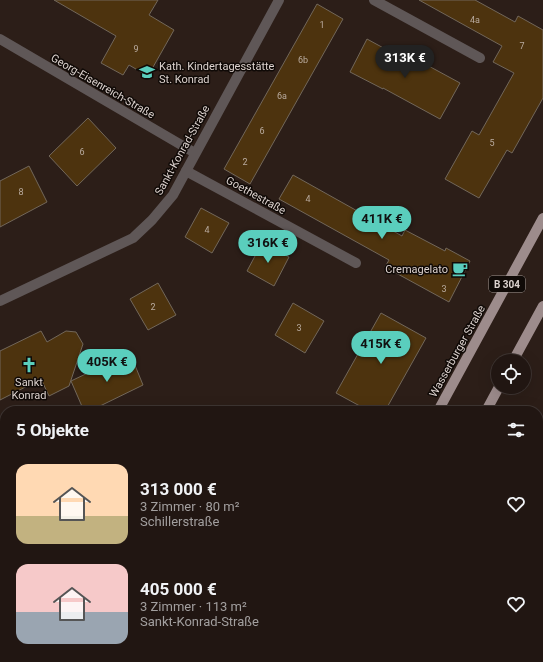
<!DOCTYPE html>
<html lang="de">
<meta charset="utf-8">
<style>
body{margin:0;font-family:Roboto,sans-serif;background:#2d2320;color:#f1f3f6;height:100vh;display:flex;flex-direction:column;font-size:15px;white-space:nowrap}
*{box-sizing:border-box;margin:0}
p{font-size:13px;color:#a29f9f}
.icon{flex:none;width:22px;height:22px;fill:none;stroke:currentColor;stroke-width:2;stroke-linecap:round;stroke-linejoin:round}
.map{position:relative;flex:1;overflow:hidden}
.side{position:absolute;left:0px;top:406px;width:543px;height:256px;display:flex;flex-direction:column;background:#211612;border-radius:16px 16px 0 0;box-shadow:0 4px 16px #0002,0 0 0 1px #3e3532}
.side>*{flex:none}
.buttons{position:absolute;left:491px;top:354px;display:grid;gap:8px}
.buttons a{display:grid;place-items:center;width:40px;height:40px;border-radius:50%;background:#211612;box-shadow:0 4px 16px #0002,0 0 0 1px #3e3532;font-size:20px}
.price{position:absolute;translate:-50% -34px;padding:0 9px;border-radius:14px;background:#5acebd;color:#111;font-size:13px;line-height:26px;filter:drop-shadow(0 1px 2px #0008)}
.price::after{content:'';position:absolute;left:50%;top:24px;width:12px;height:9px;margin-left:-6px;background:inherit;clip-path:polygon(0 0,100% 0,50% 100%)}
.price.active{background:#222;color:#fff}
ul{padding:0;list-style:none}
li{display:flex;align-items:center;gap:12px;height:100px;padding:0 16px}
li span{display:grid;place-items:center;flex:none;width:112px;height:80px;border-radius:12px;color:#555}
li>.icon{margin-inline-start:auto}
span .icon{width:48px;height:48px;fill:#fffc;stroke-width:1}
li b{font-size:17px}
h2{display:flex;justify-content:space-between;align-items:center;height:48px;padding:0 16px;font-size:17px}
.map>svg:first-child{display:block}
</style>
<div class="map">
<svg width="543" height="662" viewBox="0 0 543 662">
<rect width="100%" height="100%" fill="#2c1e18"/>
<!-- building -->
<g fill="#4d330e" stroke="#72675a">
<path d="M54 0H158L149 15 174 30 148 76 129 65 123 75 101 63 116 36Z"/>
<path d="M419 0H475L515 22 518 16 543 30V98L512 153 507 150 479 198 445 179 472 131 479 135 514 73 493 62 502 46Z"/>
<path d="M317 4 343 19 250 184 224 169Z"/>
<path d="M367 39 422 69 425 64 460 83 440 119 383 88V89L350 72Z"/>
<path d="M88 118 116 148 77 186 49 156Z"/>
<path d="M29 166 47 202 0 227V181Z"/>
<path d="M293 175 402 236 405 230 445 251 446 248 470 261 449 302 385 267 389 260 279 199Z"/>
<path d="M201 208 229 223 212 253 185 237Z"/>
<path d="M262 243 289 257 274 286 247 271Z"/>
<path d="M158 283 176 315 148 330 130 299Z"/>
<path d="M293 303 324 321 305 353 275 335Z"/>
<path d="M381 313 426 338 385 411H369L336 393Z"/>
<path d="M41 331 47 342 66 331 76 332 83 344 69 386 49 396 41 379 0 400V351Z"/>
<path d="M130 353 143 385 100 406 102 411H84L71 381Z"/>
</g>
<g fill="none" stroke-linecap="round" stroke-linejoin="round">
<!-- street -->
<g stroke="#5f5757" stroke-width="10">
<path d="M374 0 480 58"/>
<path d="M0 39 195 153"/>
<path d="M186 171 356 263"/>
<path d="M0 301 133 238 152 220 173 195 279 0"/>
<path d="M0 530H5"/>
<path d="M538 541H543"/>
<path d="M215 662 222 657"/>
</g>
<!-- primary -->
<g stroke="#9d8c8c" stroke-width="10">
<path d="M513 361 543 306"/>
<path d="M438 411 543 218"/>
<path d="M486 411 499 387"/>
<path d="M307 662 309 657"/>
<path d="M353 662 356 657"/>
</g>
</g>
<!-- icons -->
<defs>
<symbol id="school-bare" viewBox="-9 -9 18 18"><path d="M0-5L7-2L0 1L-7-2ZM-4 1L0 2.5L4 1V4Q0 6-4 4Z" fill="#5acebd" stroke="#100a07" stroke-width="2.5" paint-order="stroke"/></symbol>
<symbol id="cafe-bare" viewBox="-9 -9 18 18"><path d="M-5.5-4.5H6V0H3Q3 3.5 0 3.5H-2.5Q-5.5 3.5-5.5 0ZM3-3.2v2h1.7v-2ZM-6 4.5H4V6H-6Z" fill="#5acebd" stroke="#100a07" stroke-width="2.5" paint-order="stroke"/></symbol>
<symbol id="church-bare" viewBox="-9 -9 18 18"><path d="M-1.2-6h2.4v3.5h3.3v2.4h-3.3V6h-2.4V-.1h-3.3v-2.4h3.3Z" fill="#5acebd" stroke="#100a07" stroke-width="2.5" paint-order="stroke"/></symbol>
</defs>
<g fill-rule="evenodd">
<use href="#school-bare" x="136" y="61" width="22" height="22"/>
<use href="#cafe-bare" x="449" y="258" width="22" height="22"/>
<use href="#church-bare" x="18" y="354" width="22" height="22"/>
</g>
<g text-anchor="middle" stroke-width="3" stroke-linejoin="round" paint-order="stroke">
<!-- number labels -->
<g font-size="9" fill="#b9ab9f">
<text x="475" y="23">4a</text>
<text x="322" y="28">1</text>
<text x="522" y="49">7</text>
<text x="136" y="52">9</text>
<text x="303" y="63">6b</text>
<text x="282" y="99">6a</text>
<text x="262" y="134">6</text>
<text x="492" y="146">5</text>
<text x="82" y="155">6</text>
<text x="245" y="165">2</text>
<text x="21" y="195">8</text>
<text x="308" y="202">4</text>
<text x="207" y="233">4</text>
<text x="444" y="292">3</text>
<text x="153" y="310">2</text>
<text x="299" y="331">3</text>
</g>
<!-- shield labels -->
<rect fill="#100a07" stroke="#a09793" stroke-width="1" x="489" y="276" width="36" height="16" rx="3"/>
<g font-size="10" font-weight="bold" fill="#ddd3cf">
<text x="507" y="288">B 304</text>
</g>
<!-- poi labels -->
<g font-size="11" fill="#ddd3cf" stroke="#100a07" text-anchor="start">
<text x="159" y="70">Kath. Kindertagesstätte<tspan x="159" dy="13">St. Konrad</tspan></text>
<text x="448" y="273" text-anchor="end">Cremagelato</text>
<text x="29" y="386" text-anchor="middle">Sankt<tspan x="29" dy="13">Konrad</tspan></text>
</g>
<!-- street labels -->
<g font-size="11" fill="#ddd3cf" stroke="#100a07">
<text transform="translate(103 86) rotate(30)" y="4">Georg-Eisenreich-Straße</text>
<text transform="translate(182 150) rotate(-61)" y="4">Sankt-Konrad-Straße</text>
<text transform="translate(256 195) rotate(29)" y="4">Goethestraße</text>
<text transform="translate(457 351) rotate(-61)" y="4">Wasserburger Straße</text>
</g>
</g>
</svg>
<div class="buttons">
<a><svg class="icon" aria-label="locate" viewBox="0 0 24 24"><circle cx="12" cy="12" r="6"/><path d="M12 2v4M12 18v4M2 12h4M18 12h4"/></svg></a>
</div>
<b class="price active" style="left:405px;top:79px">313K €</b>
<b class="price" style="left:382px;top:240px">411K €</b>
<b class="price" style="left:268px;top:264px">316K €</b>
<b class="price" style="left:381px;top:365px">415K €</b>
<b class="price" style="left:107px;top:383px">405K €</b>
<section class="side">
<h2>5 Objekte<svg class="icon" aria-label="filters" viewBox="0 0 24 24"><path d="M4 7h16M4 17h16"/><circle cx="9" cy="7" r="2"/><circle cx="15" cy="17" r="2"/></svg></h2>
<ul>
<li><span style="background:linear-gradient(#ffd9b3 65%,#c2b280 0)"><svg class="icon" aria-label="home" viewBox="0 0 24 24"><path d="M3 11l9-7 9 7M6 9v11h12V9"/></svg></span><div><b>313 000 €</b><p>3 Zimmer · 80 m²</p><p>Schillerstraße</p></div><svg class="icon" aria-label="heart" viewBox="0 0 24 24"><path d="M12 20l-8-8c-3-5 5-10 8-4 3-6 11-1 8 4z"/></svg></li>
<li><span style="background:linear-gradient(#f6c9c9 60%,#9aa5b1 0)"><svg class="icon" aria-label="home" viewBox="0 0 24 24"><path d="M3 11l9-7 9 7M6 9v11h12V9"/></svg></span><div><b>405 000 €</b><p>3 Zimmer · 113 m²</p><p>Sankt-Konrad-Straße</p></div><svg class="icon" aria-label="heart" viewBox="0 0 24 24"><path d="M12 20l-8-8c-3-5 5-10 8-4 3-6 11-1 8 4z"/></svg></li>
</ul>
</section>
</div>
